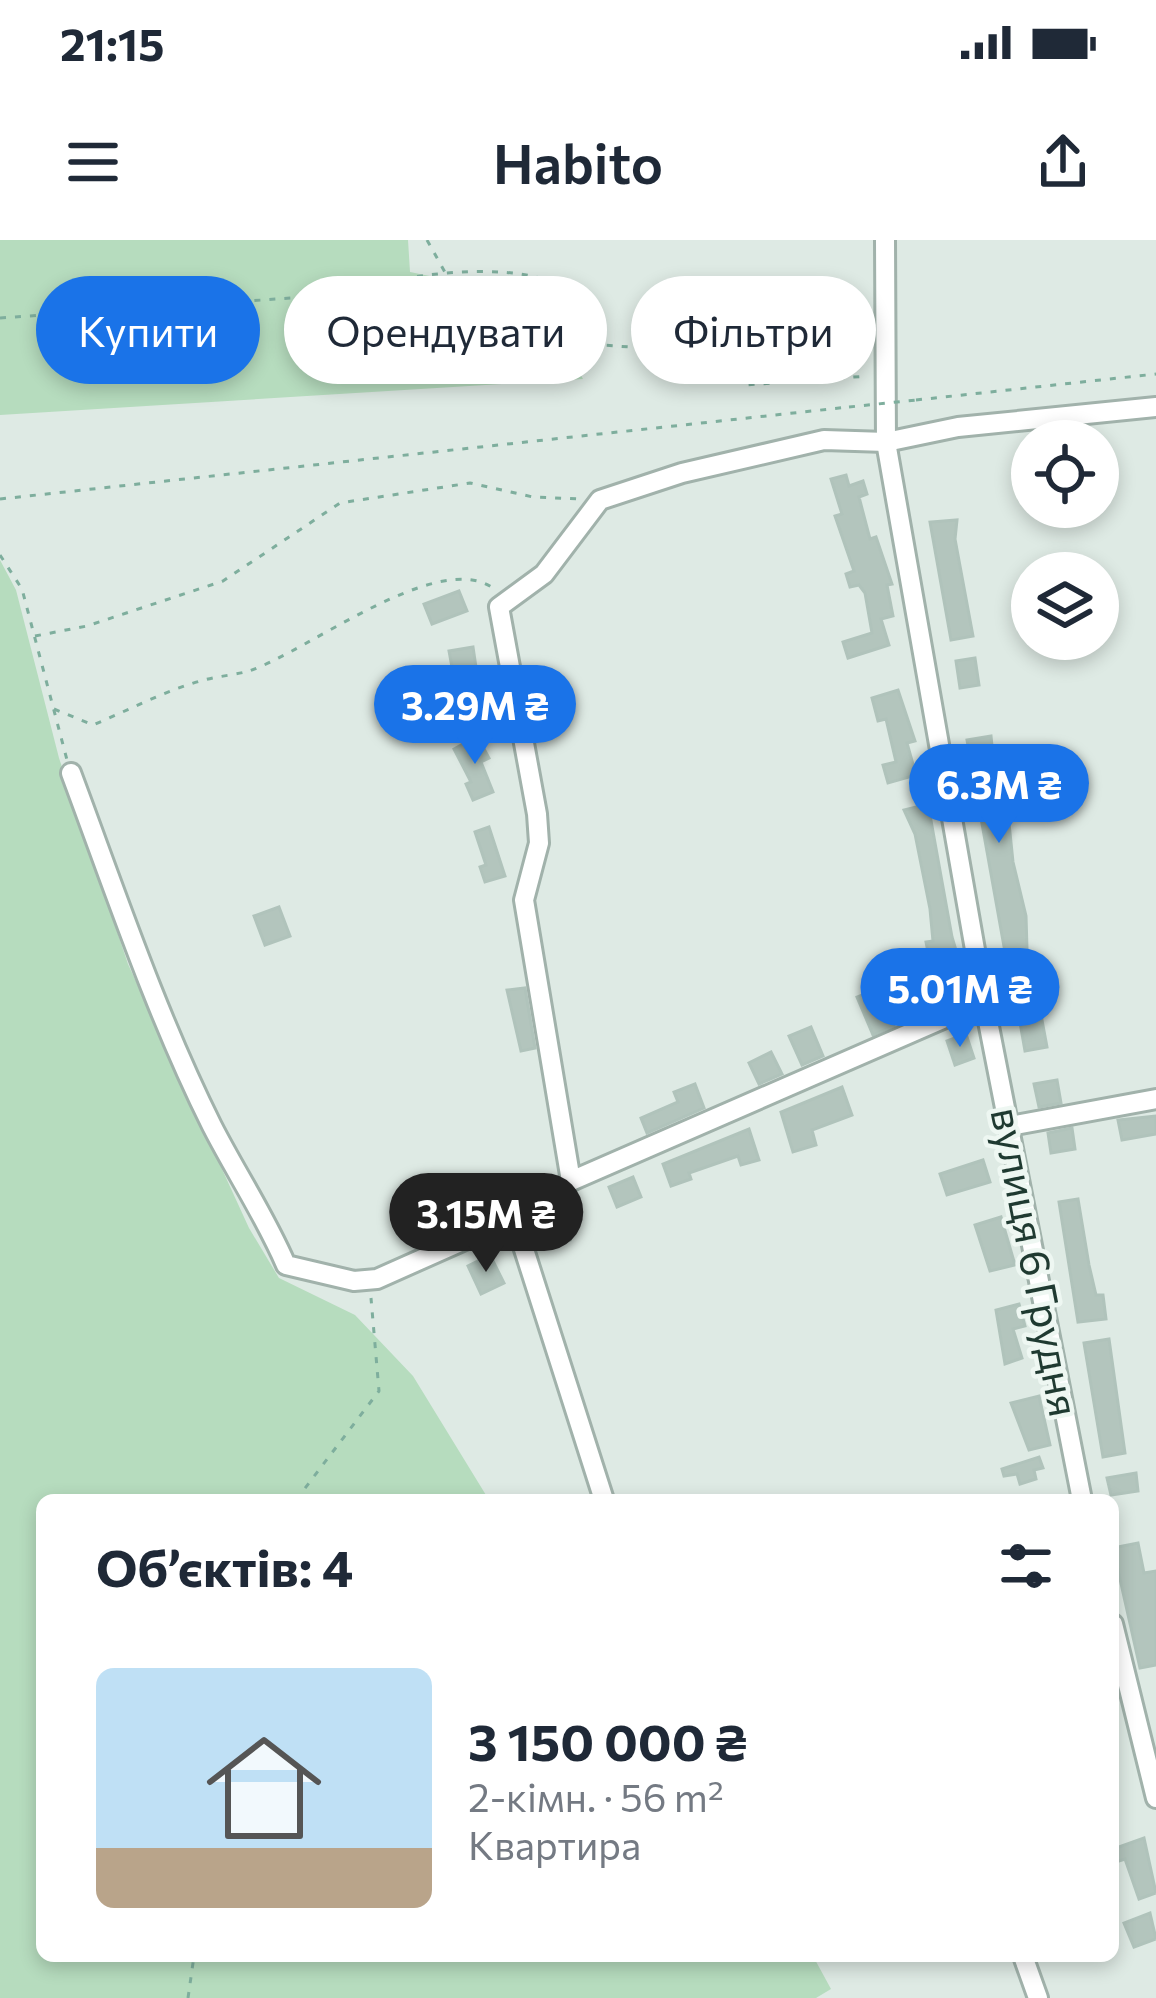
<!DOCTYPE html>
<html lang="uk">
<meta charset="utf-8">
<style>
body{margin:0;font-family:Commissioner,sans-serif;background:#f6f6f7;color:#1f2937;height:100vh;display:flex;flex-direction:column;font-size:45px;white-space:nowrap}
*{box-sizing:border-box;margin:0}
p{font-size:39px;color:#747a83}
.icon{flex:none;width:66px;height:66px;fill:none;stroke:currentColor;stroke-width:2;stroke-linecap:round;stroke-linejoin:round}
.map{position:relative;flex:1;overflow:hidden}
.sheet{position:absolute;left:36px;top:1254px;width:1083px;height:468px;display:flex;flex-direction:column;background:#fff;border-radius:18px;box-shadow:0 6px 18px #0003}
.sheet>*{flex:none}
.banner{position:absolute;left:36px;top:36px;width:1086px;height:108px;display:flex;gap:24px}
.fabs{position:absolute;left:1011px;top:180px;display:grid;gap:24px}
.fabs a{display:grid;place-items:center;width:108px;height:108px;border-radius:50%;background:#fff;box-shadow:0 6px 18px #0003;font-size:60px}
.price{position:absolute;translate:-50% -102px;padding:0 27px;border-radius:42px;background:#1a73e8;color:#fff;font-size:39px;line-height:78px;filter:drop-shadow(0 3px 6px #0008)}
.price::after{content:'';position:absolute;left:50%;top:72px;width:36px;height:27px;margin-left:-18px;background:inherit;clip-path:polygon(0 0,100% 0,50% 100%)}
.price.active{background:#222;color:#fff}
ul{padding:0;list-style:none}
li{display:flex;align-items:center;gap:36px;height:300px;padding:0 60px}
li+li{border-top:3px solid #e0e1e3}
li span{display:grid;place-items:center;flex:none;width:336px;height:240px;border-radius:18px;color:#555}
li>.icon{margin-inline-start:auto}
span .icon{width:144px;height:144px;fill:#fffc;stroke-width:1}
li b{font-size:51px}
h2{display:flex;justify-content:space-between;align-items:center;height:144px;padding:0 60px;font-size:51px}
.tag{padding:0 42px;border-radius:54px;background:#fff;box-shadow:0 6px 18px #0003;font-size:42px;line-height:108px}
.tag.active{background:#1a73e8;color:#fff}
.status{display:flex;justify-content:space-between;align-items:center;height:84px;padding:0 60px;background:#fff;direction:ltr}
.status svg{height:33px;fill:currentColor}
header{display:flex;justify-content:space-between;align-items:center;height:156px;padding:0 60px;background:#fff;font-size:54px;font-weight:600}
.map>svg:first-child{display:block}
</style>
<div class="status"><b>21:15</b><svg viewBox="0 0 49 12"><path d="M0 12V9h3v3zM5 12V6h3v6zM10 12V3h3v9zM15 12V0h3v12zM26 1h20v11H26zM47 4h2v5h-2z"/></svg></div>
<header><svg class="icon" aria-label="menu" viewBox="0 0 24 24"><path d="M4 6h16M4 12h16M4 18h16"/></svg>Habito<svg class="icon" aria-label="share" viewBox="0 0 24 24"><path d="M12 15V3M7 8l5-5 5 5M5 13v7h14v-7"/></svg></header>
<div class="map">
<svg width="1156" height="1758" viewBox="0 0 1156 1758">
<rect width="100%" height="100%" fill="#deeae4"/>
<!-- green -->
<g fill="#b6dcbe">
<path d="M0 0H408L410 32 464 43 512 41 559 97 583 139 0 175Z"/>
<path d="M0 320 16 350 59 518 128 724 249 988 279 1038 355 1075 413 1136 489 1260H42V1716H813L831 1749 816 1758H0Z"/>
</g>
<!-- building -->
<g fill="#b3c5bd" stroke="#b0c3bb" stroke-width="3">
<path d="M846 235 849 246 863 241 867 254 859 257 870 299 876 297 892 344 887 345 893 376 881 379 889 405 848 418 843 402 872 393 865 353 859 345 850 347 846 334 854 331 835 276 842 274 831 239Z"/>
<path d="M957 280 955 299 973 396 951 400 930 282Z"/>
<path d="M459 351 467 371 432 384 424 364Z"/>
<path d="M473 407 482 468 460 470 449 411Z"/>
<path d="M975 418 979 445 960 448 956 421Z"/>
<path d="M898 450 915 501 907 503 916 535 888 543 883 525 896 522 886 479 878 481 872 458Z"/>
<path d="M477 496 489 518 481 522 493 552 473 560 466 544 471 542 454 509Z"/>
<path d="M991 496 997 556 1006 554 1013 622 1026 676 1027 709 1005 712 967 500Z"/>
<path d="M928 564 952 697 969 753 951 760 944 730 932 732 926 702 933 701 930 669 915 594 904 570Z"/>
<path d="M489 587 505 636 485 642 480 627 486 625 475 592Z"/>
<path d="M279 667 290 696 265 705 254 676Z"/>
<path d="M525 748 535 808 521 811 507 750Z"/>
<path d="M1044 748 1047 762 1039 764 1047 807 1025 811 1015 754Z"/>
<path d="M878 749 894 786 873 795 857 757Z"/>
<path d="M811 787 823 816 802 825 789 796Z"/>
<path d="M966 794 974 818 955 825 947 801Z"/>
<path d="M771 812 782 834 759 844 749 823Z"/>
<path d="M1057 840 1061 863 1039 867 1034 844Z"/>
<path d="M695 844 704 868 647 893 641 878 678 862 674 852Z"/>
<path d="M842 847 852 875 812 890 816 905 793 912 781 872Z"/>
<path d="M1156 876V894L1122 900 1118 880Z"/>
<path d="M1072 888 1075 909 1051 913 1048 893Z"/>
<path d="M749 889 759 920 741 925 738 916 689 933 691 939 671 946 663 924Z"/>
<path d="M983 920 990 942 947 955 940 934Z"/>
<path d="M633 937 641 957 617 967 609 947Z"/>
<path d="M487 944 498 970 488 975 482 962 468 968 462 954Z"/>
<path d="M1078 959 1089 1025 1096 1055H1103L1106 1079 1078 1082 1059 962Z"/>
<path d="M455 962 464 983 443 993 433 973Z"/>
<path d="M562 976 570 1000 552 1006 543 982Z"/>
<path d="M1001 977 1015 1025 990 1031 975 985Z"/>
<path d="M490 1015 504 1043 481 1054 468 1026Z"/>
<path d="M1019 1064 1025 1086 1013 1089 1022 1118 1005 1124 996 1070Z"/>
<path d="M1109 1099 1125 1213 1103 1217 1084 1103Z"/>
<path d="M1039 1156 1050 1205 1029 1210 1011 1163Z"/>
<path d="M1039 1217 1043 1228 1034 1230 1036 1239 1020 1244 1017 1234 1004 1236 1002 1229Z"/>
<path d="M1136 1233 1138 1251 1111 1255 1107 1238Z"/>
<path d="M1138 1303 1144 1333 1156 1331V1425L1140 1428 1113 1308Z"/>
<path d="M1144 1598 1156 1653 1139 1659 1125 1619 1113 1623V1609Z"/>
<path d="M1150 1673 1156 1699 1134 1707 1124 1683Z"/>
</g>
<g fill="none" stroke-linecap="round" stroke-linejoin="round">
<defs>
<g id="minor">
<path d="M885 0 886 202 984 761 1082 1260"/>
<path d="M71 533C115 651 156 774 212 886 236 933 265 976 286 1025L354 1041 377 1039 514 978 571 941 984 761"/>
<path d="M1010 886 1156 859"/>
<path d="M571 941 524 660 539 603 537 574 499 367 544 334 600 260 682 233 824 200 886 202 958 187 1156 167"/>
<path d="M514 978 604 1260"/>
<path d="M1113 1384 1156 1558"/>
<path d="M1023 1716 1038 1758"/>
</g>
</defs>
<!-- minor casing -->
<use href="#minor" stroke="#a1b2ab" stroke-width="24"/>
<!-- path -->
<g stroke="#7eae9d" stroke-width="3" stroke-dasharray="6 9" stroke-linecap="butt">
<path d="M427 0 446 34"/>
<path d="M0 78 335 55C396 36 499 19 558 44L580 90 602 105 672 110 745 145 868 136"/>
<path d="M916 160 1156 134"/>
<path d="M0 259 849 167"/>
<path d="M0 315 22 349 67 520"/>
<path d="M35 396 87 386 223 341 340 263 470 243 533 257 580 259"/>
<path d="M54 469 93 485C129 470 166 450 204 440 219 436 235 435 249 431 307 412 437 309 493 348"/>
<path d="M296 1260 379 1151 371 1058"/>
<path d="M188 1758 194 1716"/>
</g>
<!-- minor -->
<use href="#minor" stroke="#fff" stroke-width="18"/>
<!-- path-bridge -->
<path stroke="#7eae9d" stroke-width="3" stroke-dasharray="6 9" stroke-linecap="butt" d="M849 167 916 160"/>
</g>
<g text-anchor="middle" stroke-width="9" stroke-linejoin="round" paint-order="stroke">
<!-- street labels -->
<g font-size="42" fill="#1f3a31" stroke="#eef7f2">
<text transform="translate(1035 1022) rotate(79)" y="15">вулиця 6 Грудня</text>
</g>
</g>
</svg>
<div class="fabs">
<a><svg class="icon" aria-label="locate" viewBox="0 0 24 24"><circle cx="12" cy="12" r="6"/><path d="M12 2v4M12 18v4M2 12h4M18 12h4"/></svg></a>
<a><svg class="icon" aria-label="layers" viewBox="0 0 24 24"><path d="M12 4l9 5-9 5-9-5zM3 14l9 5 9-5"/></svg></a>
</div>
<b class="price" style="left:475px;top:527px">3.29M ₴</b>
<b class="price" style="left:999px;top:606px">6.3M ₴</b>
<b class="price" style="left:960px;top:810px">5.01M ₴</b>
<b class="price active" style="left:486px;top:1035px">3.15M ₴</b>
<div class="banner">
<a class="tag active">Купити</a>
<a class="tag">Орендувати</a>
<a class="tag">Фільтри</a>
</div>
<section class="sheet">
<h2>Об’єктів: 4<svg class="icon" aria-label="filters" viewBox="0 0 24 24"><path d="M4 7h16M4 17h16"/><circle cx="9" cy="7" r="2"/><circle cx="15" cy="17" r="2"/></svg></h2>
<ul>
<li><span style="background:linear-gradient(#bfe0f5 75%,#b9a48a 0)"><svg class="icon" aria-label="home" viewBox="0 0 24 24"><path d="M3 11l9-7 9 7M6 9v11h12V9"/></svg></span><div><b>3 150 000 ₴</b><p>2-кімн. · 56 m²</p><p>Квартира</p></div></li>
</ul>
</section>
</div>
